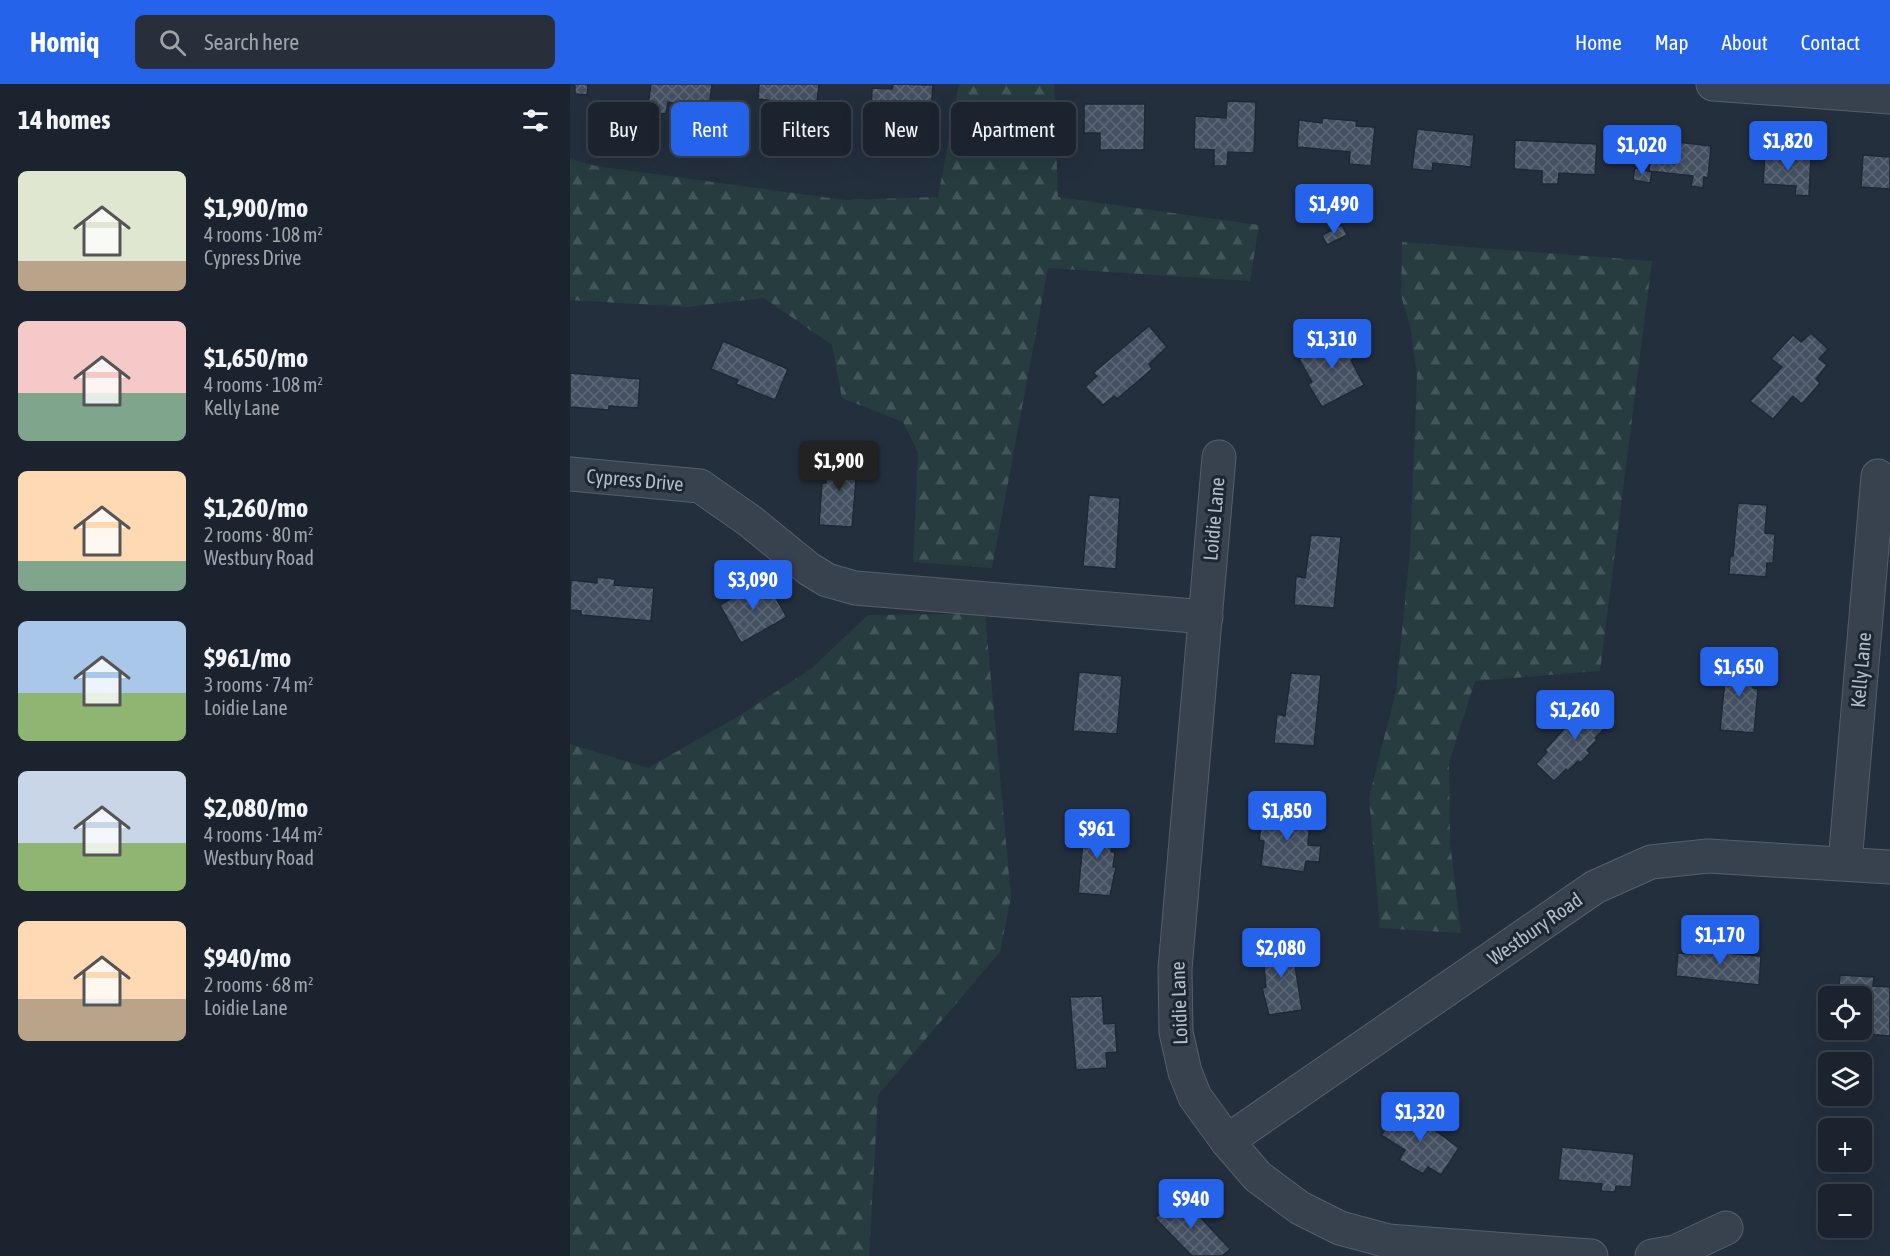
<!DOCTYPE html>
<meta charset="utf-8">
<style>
body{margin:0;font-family:"Asap Condensed",sans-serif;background:#282f3a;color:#f1f3f6;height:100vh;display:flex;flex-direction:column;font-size:22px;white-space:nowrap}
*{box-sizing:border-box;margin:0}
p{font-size:20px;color:#a0a4aa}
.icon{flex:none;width:33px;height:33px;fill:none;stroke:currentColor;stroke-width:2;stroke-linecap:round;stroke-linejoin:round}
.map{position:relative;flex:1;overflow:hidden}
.details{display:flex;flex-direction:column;background:#1b232e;width:570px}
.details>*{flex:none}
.guide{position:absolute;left:18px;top:18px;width:570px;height:54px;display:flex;gap:12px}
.fabs{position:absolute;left:1248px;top:902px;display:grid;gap:12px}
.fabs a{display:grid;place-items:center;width:54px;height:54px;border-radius:9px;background:#1b232e;box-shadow:0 6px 24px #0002,0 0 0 2px #39404a;font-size:30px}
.price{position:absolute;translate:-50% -51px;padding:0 14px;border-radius:6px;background:#2563eb;color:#fff;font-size:20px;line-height:39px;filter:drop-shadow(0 2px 3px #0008)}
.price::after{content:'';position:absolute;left:50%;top:36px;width:18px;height:14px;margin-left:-9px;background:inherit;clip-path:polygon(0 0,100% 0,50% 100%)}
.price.active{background:#222;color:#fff}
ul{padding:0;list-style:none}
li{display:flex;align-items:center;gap:18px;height:150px;padding:0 18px}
li span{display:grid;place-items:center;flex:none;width:168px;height:120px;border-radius:9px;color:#555}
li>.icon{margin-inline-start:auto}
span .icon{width:72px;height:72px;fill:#fffc;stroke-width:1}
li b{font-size:26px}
h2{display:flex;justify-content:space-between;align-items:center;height:72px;padding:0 18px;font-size:26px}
.tag{padding:0 21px;border-radius:9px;background:#1b232e;box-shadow:0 6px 24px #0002,0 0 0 2px #39404a;font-size:21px;line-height:54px}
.tag.active{background:#2563eb;color:#fff}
header{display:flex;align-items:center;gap:36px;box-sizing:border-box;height:84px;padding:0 30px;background:#2563eb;color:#fff}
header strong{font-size:28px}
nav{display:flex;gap:33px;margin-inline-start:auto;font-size:21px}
.search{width:420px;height:54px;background:#282f3a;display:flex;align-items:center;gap:15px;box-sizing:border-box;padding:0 21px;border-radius:9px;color:#a0a4aa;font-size:22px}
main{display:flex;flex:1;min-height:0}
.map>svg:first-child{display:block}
</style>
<header>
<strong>Homiq</strong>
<div class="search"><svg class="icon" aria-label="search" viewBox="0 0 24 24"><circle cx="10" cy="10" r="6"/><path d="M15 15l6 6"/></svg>Search here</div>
<nav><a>Home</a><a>Map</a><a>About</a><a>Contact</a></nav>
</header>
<main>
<section class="details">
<h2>14 homes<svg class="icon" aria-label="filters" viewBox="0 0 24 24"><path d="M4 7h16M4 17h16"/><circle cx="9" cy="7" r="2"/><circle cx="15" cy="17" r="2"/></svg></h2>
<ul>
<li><span style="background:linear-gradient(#dfe7d0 75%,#b9a48a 0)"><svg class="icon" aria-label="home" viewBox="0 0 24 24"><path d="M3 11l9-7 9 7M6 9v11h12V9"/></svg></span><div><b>$1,900/mo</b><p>4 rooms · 108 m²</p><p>Cypress Drive</p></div></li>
<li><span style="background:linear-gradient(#f6c9c9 60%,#7fa58c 0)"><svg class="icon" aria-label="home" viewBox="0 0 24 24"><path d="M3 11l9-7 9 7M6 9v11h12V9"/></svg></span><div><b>$1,650/mo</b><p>4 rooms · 108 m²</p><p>Kelly Lane</p></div></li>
<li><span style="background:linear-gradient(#ffd9b3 75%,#7fa58c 0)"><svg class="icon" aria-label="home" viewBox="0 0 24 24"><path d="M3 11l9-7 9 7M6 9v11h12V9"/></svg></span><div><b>$1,260/mo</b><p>2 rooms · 80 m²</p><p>Westbury Road</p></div></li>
<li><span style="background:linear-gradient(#a9c7e8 60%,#8fb573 0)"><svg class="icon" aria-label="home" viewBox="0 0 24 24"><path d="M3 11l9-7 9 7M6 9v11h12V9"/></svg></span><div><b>$961/mo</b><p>3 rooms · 74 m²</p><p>Loidie Lane</p></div></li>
<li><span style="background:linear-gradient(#c9d6e8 60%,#8fb573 0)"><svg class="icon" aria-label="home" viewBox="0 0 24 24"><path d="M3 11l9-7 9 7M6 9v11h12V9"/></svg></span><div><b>$2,080/mo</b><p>4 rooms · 144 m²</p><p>Westbury Road</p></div></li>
<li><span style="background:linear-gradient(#ffd9b3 65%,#b9a48a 0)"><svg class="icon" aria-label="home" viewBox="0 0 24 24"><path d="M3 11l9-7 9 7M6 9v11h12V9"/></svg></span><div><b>$940/mo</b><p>2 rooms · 68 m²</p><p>Loidie Lane</p></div></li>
</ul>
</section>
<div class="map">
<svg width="1320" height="1172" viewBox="0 0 1320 1172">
<defs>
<pattern id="forest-firs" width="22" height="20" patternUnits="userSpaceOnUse" patternTransform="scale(1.5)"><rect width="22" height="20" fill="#263c3f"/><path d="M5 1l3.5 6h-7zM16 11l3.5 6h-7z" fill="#435659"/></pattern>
<pattern id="building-cross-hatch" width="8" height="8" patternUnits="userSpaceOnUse" patternTransform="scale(1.5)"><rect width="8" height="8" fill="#455162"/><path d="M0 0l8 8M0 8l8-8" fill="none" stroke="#5d6877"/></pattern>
</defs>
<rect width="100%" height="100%" fill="#242f3e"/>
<!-- forest -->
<g fill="url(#forest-firs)">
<path d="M389 0H484L488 113 689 141 680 197 478 184 422 484 343 478 348 368 333 338 272 314 262 261 194 214 117 223 0 216V75L26 82 275 116 368 113Z"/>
<path d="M832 158 1082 177 1030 587 905 597 879 679 880 758 891 849 810 844 799 713 826 607 840 468 847 292 840 241 831 212Z"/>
<path d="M415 530 441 813 430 868 308 1011 299 1172H0V660L78 684 169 632 242 584 298 531Z"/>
</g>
<!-- building -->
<g fill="url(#building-cross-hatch)" stroke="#1f2835" stroke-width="1.5">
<path d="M0 0H18L17 11 5 10V2Z"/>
<path d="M81 0H142L139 24 98 18 96 30 77 28Z"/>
<path d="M189 0H249L247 20H243L241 38 223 36 225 19 188 15Z"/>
<path d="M323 0 363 1 360 38 301 35 302 4 322 5Z"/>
<path d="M657 17 686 18 684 69 658 68 657 82H644V66L624 65 625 32 656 34Z"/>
<path d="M514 20H575L574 66H530V49H514Z"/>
<path d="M752 34 787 37 786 42 805 43 801 82 779 80 780 68 727 63 729 36 752 39Z"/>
<path d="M847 45 904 51 901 83 863 79 862 87 842 85Z"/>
<path d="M1083 55 1141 62 1138 94 1134 93 1133 104 1121 102 1123 92 1079 87Z"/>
<path d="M945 56 1027 60 1025 91 989 89 988 100H972V87L944 85Z"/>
<path d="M1195 70 1241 73 1239 112 1225 111 1226 102 1193 100Z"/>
<path d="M1293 71 1320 73V105L1291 103Z"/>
<path d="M1065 84 1082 88 1080 99 1063 96Z"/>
<path d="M772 141 777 151 757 161 752 151Z"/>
<path d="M579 242 597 263 579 280 582 285 547 315 544 312 533 321 515 303 527 292 523 289Z"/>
<path d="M1241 249 1258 265 1249 275 1257 281 1246 295 1250 299 1232 320 1223 312 1203 335 1180 317 1212 283 1201 275 1223 251 1231 258Z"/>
<path d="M766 252 773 263 784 256 792 270 781 276 794 301 752 323 738 300 742 298 729 275Z"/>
<path d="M153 257 218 285 205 316 166 300 168 296 141 285Z"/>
<path d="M0 289 70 295 68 324 39 322V326L0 323Z"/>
<path d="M259 370 288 373 282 443 249 441 252 399H256Z"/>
<path d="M519 411 550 414 546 485 513 482Z"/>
<path d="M1168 419 1197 421 1195 449 1205 450 1203 479H1197L1196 493 1159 490 1160 472H1163Z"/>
<path d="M741 451 771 453 764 524 724 521 726 492 735 494Z"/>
<path d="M27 493 45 495 44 501 84 504 81 537 11 531V527L0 526 1 496 27 499Z"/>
<path d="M195 495 217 533 171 559 150 521Z"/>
<path d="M1157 576 1186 578 1183 604 1188 605 1184 649 1150 646Z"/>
<path d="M509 588 552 592 547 650 503 647Z"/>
<path d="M721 589 751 591 744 662 704 659 707 630 715 632Z"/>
<path d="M1021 615 1043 636 1025 654 1027 656 1017 666 1020 669 1010 679 1008 677 998 687 996 685 984 697 966 680 977 668 975 666Z"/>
<path d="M693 729 740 733 738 761 751 762 749 778 736 777 734 788 691 782 694 757 689 756Z"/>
<path d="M515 738 544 741 541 768H545L543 783H546L540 812 508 809Z"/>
<path d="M721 856 732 926 699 931 692 904 696 903 692 861Z"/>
<path d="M1138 862 1152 863 1151 867 1166 870 1191 872 1189 901 1106 892 1108 869 1122 870 1123 865 1137 866Z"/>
<path d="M1270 891 1304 893 1303 902 1320 903V952L1285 949V945H1292V912H1268Z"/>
<path d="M532 912 534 940 545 939 547 968 536 969 537 984 506 986 500 913Z"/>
<path d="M833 1023 889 1064 871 1091 858 1083 853 1090 829 1076 835 1066 811 1051Z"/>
<path d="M992 1063 1064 1070 1061 1103 1046 1102 1045 1108 1031 1107 1032 1100 988 1096Z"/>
<path d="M610 1112 660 1165 652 1172H622L585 1134Z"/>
</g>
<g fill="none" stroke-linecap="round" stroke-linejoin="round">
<defs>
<g id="minor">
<path d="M1143 0 1320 13"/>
<path d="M649 373 605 885 606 948 615 988 625 1013 657 1057 688 1093 730 1124 770 1144 818 1157 1021 1172"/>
<path d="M0 390 130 402 180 437 239 485 257 496 285 504 636 533"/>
<path d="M1275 779 1308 392"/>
<path d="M657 1057 1025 803 1081 778 1138 772 1320 783"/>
<path d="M1082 1172 1105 1168 1156 1144"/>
</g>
</defs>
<!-- minor casing -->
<use href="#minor" stroke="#565f6c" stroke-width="35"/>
<!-- minor -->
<use href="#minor" stroke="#38414e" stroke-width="33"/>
</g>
<g text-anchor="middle" stroke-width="6" stroke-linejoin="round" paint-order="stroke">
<!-- street labels -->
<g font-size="20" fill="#b4bcc9" stroke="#1d2633">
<text transform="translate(65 396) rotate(5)" y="7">Cypress Drive</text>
<text transform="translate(644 435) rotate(-85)" y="7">Loidie Lane</text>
<text transform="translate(1291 586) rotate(-85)" y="7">Kelly Lane</text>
<text transform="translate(965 845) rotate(-35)" y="7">Westbury Road</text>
<text transform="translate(609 919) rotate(-92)" y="7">Loidie Lane</text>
</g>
</g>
</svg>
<div class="fabs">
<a><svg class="icon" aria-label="locate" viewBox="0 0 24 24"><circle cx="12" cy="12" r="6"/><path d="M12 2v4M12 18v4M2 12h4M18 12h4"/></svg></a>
<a><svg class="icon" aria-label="layers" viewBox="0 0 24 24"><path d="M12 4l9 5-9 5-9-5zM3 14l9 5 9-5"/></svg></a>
<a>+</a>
<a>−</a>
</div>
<b class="price" style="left:1218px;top:88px">$1,820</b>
<b class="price" style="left:1072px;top:92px">$1,020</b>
<b class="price" style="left:764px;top:151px">$1,490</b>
<b class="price" style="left:762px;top:286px">$1,310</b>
<b class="price active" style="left:269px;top:408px">$1,900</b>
<b class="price" style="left:183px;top:527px">$3,090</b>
<b class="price" style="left:1169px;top:614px">$1,650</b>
<b class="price" style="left:1005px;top:657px">$1,260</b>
<b class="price" style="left:717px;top:758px">$1,850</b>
<b class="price" style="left:527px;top:776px">$961</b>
<b class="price" style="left:1150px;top:882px">$1,170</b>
<b class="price" style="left:711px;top:895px">$2,080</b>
<b class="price" style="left:850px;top:1059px">$1,320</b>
<b class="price" style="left:621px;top:1146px">$940</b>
<div class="guide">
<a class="tag">Buy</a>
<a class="tag active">Rent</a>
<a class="tag">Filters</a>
<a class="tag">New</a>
<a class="tag">Apartment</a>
</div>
</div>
</main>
